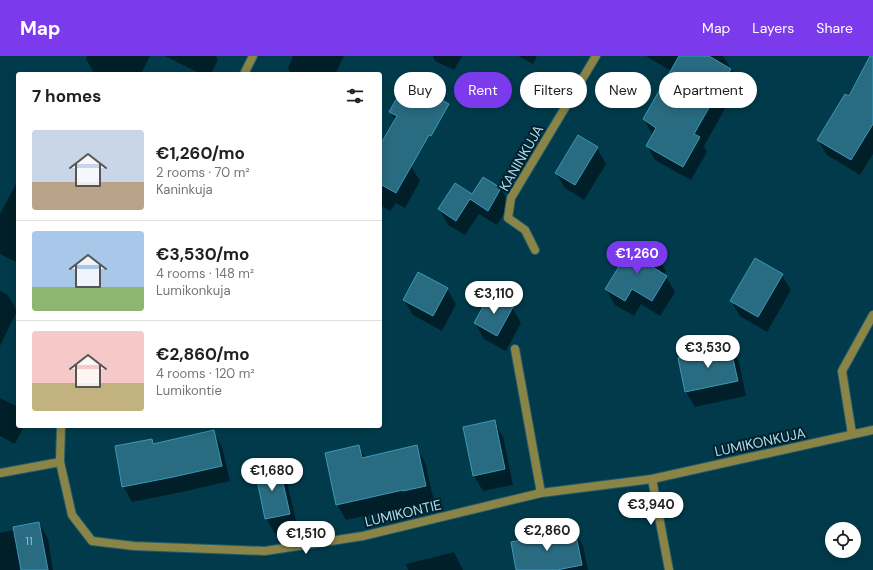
<!DOCTYPE html>
<meta charset="utf-8">
<style>
body{margin:0;font-family:"DM Sans",sans-serif;background:#f6f6f6;color:#202124;height:100vh;display:flex;flex-direction:column;font-size:15px;white-space:nowrap}
*{box-sizing:border-box;margin:0}
p{font-size:13px;color:#757577}
.icon{flex:none;width:22px;height:22px;fill:none;stroke:currentColor;stroke-width:2;stroke-linecap:round;stroke-linejoin:round}
.map{position:relative;flex:1;overflow:hidden}
.drawer{position:absolute;left:16px;top:16px;width:366px;height:356px;display:flex;flex-direction:column;background:#fff;border-radius:4px;box-shadow:0 2px 10px #0003}
.drawer>*{flex:none}
.top-card{position:absolute;left:394px;top:16px;width:380px;height:36px;display:flex;gap:8px}
.controls{position:absolute;left:825px;top:466px;display:grid;gap:8px}
.controls a{display:grid;place-items:center;width:36px;height:36px;border-radius:50%;background:#fff;box-shadow:0 2px 10px #0003;font-size:20px}
.price{position:absolute;translate:-50% -34px;padding:0 9px;border-radius:14px;background:#fff;color:#222;font-size:13px;line-height:26px;filter:drop-shadow(0 1px 2px #0008)}
.price::after{content:'';position:absolute;left:50%;top:24px;width:12px;height:9px;margin-left:-6px;background:inherit;clip-path:polygon(0 0,100% 0,50% 100%)}
.price.current{background:#7c3aed;color:#fff}
ul{padding:0;list-style:none}
li{display:flex;align-items:center;gap:12px;height:100px;padding:0 16px}
li+li{border-top:1px solid #e0e0e0}
li span{display:grid;place-items:center;flex:none;width:112px;height:80px;border-radius:4px;color:#555}
li>.icon{margin-inline-start:auto}
span .icon{width:48px;height:48px;fill:#fffc;stroke-width:1}
li b{font-size:17px}
h2{display:flex;justify-content:space-between;align-items:center;height:48px;padding:0 16px;font-size:17px}
.pill{padding:0 14px;border-radius:18px;background:#fff;box-shadow:0 2px 10px #0003;font-size:14px;line-height:36px}
.pill.current{background:#7c3aed;color:#fff}
header{display:flex;align-items:center;gap:24px;box-sizing:border-box;height:56px;padding:0 20px;background:#7c3aed;color:#fff}
header strong{font-size:19px}
nav{display:flex;gap:22px;margin-inline-start:auto;font-size:14px}
.map>svg:first-child{display:block}
</style>
<header>
<strong>Map</strong>
<nav><a>Map</a><a>Layers</a><a>Share</a></nav>
</header>
<div class="map">
<svg width="873" height="514" viewBox="0 0 873 514">
<rect width="100%" height="100%" fill="#013b4b"/>
<!-- shadow -->
<g fill="#0007">
<path d="M87 0H150L141 18 135 16 134 18H91L93 15 86 3Z"/>
<path d="M165 0H216L218 4 211 18H201Z"/>
<path d="M293 0H344L335 18H291L288 12Z"/>
<path d="M433 0H462L454 14 435 5Z"/>
<path d="M518 0H537L533 8Z"/>
<path d="M646 0H723L730 11 729 12 731 13 739 28 704 90 707 96 691 124 655 104 647 90 653 79 652 78 644 63 671 15Z"/>
<path d="M871 0H873V98L860 119 827 99 818 84 849 41Z"/>
<path d="M408 26 399 71 390 56Z"/>
<path d="M597 92 606 108 584 144 565 132 556 117Z"/>
<path d="M380 94 411 110 420 125 405 152 396 147 390 155 380 149Z"/>
<path d="M483 122 501 133 510 148 497 169 479 158 465 179 448 169 439 153 473 139Z"/>
<path d="M18 124V207L0 198V158Z"/>
<path d="M657 199 666 215 664 219 666 221 675 236 660 260 641 248 634 260 615 249 606 233Z"/>
<path d="M782 219 791 234 767 276 740 260 731 245Z"/>
<path d="M447 233 456 248 442 275 413 259 404 244Z"/>
<path d="M0 235 8 239 17 255 0 290Z"/>
<path d="M512 251 521 267 506 295 484 283 475 267Z"/>
<path d="M730 291 739 306 746 340 695 351 686 336 679 302Z"/>
<path d="M0 342 18 351V370H24L15 388 0 380Z"/>
<path d="M494 365 503 381 513 429 483 435 474 420Z"/>
<path d="M213 375 222 391 230 425 182 436 132 446 123 430 151 384 154 389Z"/>
<path d="M359 391 365 402 416 391 425 406 434 445 413 450 412 449 346 464 337 448Z"/>
<path d="M278 410 287 426 298 473 275 478 266 462Z"/>
<path d="M39 467 48 483 53 514H0V477L14 474Z"/>
<path d="M574 475 583 490 588 514H517Z"/>
<path d="M454 496 463 514H408L406 508Z"/>
</g>
<!-- building -->
<g fill="#296b80" stroke="#389ab9">
<path d="M679 0H709L731 13 694 78 700 81 683 111 646 90 656 72 643 63Z"/>
<path d="M870 0H873V68L851 104 817 84 845 38 849 40Z"/>
<path d="M407 24 449 48 431 80 429 79 396 137 380 128V89L397 60 389 56Z"/>
<path d="M578 79 598 91 575 129 555 117Z"/>
<path d="M483 121 501 132 488 155 470 143 456 165 438 153 455 127 472 138Z"/>
<path d="M635 185 658 199 651 210 667 220 652 245 632 233 625 245 605 233Z"/>
<path d="M755 202 783 218 758 261 730 245Z"/>
<path d="M418 216 448 232 433 260 403 244Z"/>
<path d="M490 238 513 251 497 280 474 267Z"/>
<path d="M730 290 738 325 685 336 678 302Z"/>
<path d="M495 364 505 413 473 420 463 371Z"/>
<path d="M214 374 222 410 173 421 122 431 115 390 152 383 153 388Z"/>
<path d="M359 389 362 402 417 389 426 430 403 435V434L336 449 325 397Z"/>
<path d="M279 409 290 458 265 463 255 414Z"/>
<path d="M39 466 48 514H21L13 471Z"/>
<path d="M575 474 582 509 557 514H516L511 486Z"/>
</g>
<g fill="none" stroke-linecap="round" stroke-linejoin="round">
<defs>
<g id="minor">
<path d="M244 18 253 0"/>
<path d="M535 194 525 174 508 162 511 142 596 0"/>
<path d="M515 293 541 437"/>
<path d="M61 370 60 406 72 459 92 485 134 490 265 495 363 480 541 437 652 423 873 374"/>
<path d="M852 378 842 315 873 259"/>
<path d="M0 417 60 406"/>
<path d="M652 423 669 514"/>
</g>
</defs>
<!-- minor casing -->
<use href="#minor" stroke="#245b6b" stroke-width="10"/>
<!-- minor -->
<use href="#minor" stroke="#8b8447" stroke-width="8"/>
</g>
<g text-anchor="middle" stroke-width="4" stroke-linejoin="round" paint-order="stroke">
<!-- number labels -->
<g font-size="12" fill="#8dbecf">
<text x="29" y="489">11</text>
</g>
<!-- street labels -->
<g font-size="14" fill="#aed9e9" stroke="#02202a">
<text transform="translate(521 102) rotate(-60)" y="5">KANINKUJA</text>
<text transform="translate(760 386) rotate(-12)" y="5">LUMIKONKUJA</text>
<text transform="translate(403 457) rotate(-13)" y="5">LUMIKONTIE</text>
</g>
</g>
</svg>
<div class="controls">
<a><svg class="icon" aria-label="locate" viewBox="0 0 24 24"><circle cx="12" cy="12" r="6"/><path d="M12 2v4M12 18v4M2 12h4M18 12h4"/></svg></a>
</div>
<b class="price current" style="left:637px;top:219px">€1,260</b>
<b class="price" style="left:494px;top:259px">€3,110</b>
<b class="price" style="left:708px;top:313px">€3,530</b>
<b class="price" style="left:272px;top:436px">€1,680</b>
<b class="price" style="left:651px;top:470px">€3,940</b>
<b class="price" style="left:547px;top:496px">€2,860</b>
<b class="price" style="left:306px;top:499px">€1,510</b>
<div class="top-card">
<a class="pill">Buy</a>
<a class="pill current">Rent</a>
<a class="pill">Filters</a>
<a class="pill">New</a>
<a class="pill">Apartment</a>
</div>
<section class="drawer">
<h2>7 homes<svg class="icon" aria-label="filters" viewBox="0 0 24 24"><path d="M4 7h16M4 17h16"/><circle cx="9" cy="7" r="2"/><circle cx="15" cy="17" r="2"/></svg></h2>
<ul>
<li><span style="background:linear-gradient(#c9d6e8 65%,#b9a48a 0)"><svg class="icon" aria-label="home" viewBox="0 0 24 24"><path d="M3 11l9-7 9 7M6 9v11h12V9"/></svg></span><div><b>€1,260/mo</b><p>2 rooms · 70 m²</p><p>Kaninkuja</p></div></li>
<li><span style="background:linear-gradient(#a9c7e8 70%,#8fb573 0)"><svg class="icon" aria-label="home" viewBox="0 0 24 24"><path d="M3 11l9-7 9 7M6 9v11h12V9"/></svg></span><div><b>€3,530/mo</b><p>4 rooms · 148 m²</p><p>Lumikonkuja</p></div></li>
<li><span style="background:linear-gradient(#f6c9c9 65%,#c2b280 0)"><svg class="icon" aria-label="home" viewBox="0 0 24 24"><path d="M3 11l9-7 9 7M6 9v11h12V9"/></svg></span><div><b>€2,860/mo</b><p>4 rooms · 120 m²</p><p>Lumikontie</p></div></li>
</ul>
</section>
</div>
